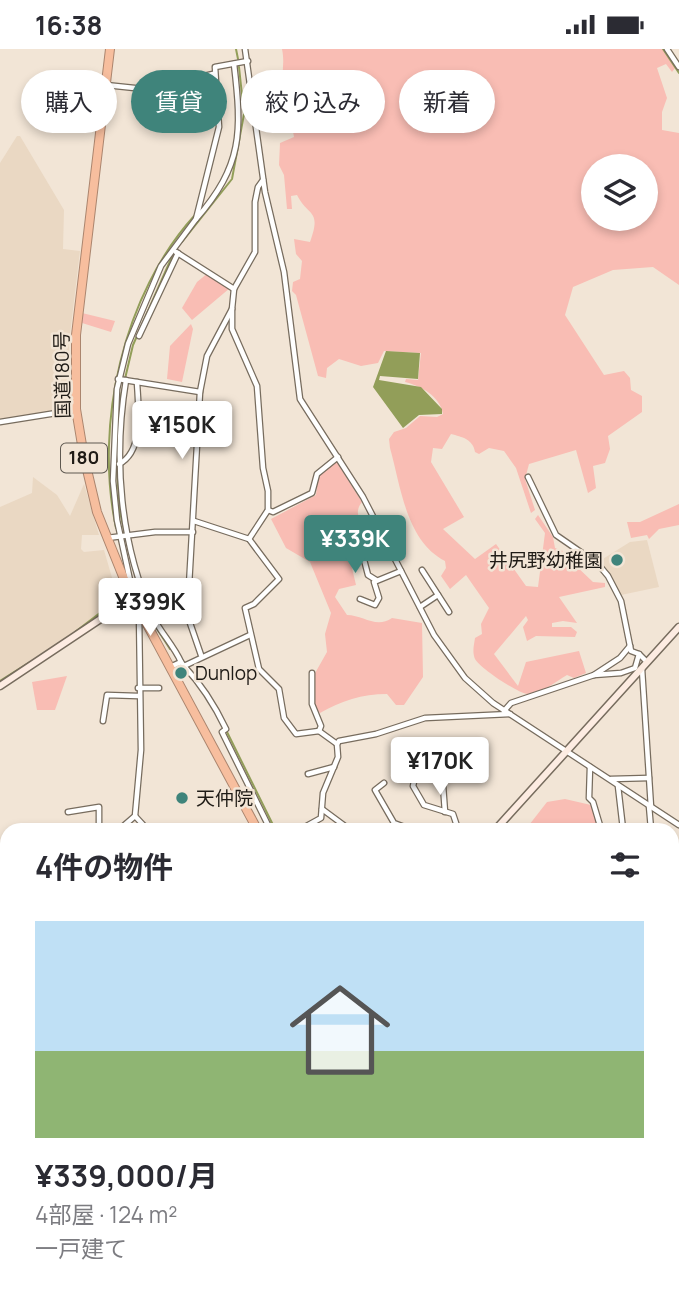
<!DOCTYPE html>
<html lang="ja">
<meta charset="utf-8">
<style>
body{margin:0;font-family:Manrope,"Noto Sans JP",sans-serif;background:#f7f7f7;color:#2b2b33;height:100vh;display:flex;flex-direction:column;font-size:26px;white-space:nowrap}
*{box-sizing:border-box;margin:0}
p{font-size:23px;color:#7c7c81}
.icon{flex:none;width:38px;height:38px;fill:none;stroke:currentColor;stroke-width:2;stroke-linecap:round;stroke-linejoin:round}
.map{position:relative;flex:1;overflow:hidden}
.sheet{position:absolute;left:0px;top:774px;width:679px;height:471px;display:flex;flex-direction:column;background:#fff;border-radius:21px 21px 0 0;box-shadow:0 4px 10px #0003}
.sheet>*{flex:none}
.top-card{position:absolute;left:21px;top:21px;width:637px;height:63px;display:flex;gap:14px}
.fabs{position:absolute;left:581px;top:105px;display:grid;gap:14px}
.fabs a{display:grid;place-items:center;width:77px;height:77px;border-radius:50%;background:#fff;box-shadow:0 4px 10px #0003;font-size:35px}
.price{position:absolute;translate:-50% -60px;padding:0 16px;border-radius:7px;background:#fff;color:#222;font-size:23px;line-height:46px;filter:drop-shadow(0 2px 4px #0008)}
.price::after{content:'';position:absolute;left:50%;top:42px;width:21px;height:16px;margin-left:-10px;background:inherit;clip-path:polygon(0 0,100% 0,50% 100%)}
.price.on{background:#3f847b;color:#fff}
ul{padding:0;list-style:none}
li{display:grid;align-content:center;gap:14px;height:371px;padding:0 35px}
li span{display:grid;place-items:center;height:217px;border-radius:0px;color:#555}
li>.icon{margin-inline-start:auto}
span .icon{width:126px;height:126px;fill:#fffc;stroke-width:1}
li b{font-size:30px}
h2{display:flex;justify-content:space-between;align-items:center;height:84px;padding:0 35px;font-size:30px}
.tag{padding:0 24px;border-radius:32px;background:#fff;box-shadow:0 4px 10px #0003;font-size:24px;line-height:63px}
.tag.on{background:#3f847b;color:#fff}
.status{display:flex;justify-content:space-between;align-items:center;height:49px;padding:0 35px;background:#fff;direction:ltr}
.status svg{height:19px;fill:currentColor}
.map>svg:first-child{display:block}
</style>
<div class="status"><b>16:38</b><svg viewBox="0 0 49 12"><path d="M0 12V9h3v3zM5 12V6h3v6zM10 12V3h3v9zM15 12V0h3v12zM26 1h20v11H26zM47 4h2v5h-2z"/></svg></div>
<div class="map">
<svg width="679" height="1243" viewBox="0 0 679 1243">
<rect width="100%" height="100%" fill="#f2e5d6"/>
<!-- built -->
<g fill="#ead8c3">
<path d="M17 87H20L64 161 63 200 80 202 69 294 71 358 27 370 0 371V114Z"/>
<path d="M33 428 57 446 70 467 84 435 99 486H82L81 500 84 503 104 501 117 546 113 554 66 589 0 631V458L32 444Z"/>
<path d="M647 491 659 538 621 546 598 513 630 493Z"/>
<path d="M7 858V1237H187V1243H0V860Z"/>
<path d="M679 870V931L672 929V889Z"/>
</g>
<!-- green -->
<g fill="#f9bdb4" fill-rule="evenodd">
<path d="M282 0H665L676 18 672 23 666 15 657 19 667 49 662 63V81L679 84V236L653 218 613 221 573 238 565 266 604 326 624 322 630 329 631 341 642 347V363L608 387 610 400 605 414 593 417 596 439 588 444 576 401 529 415 525 430 535 461 531 464 516 419 504 402 489 399 479 405 475 403C473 390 462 388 451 385L442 400 433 399 431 413 464 468 443 480 475 510 496 495 526 537 538 538 545 484 535 470 538 466 553 488 555 499 563 502 555 510 563 517 574 515 593 533 605 534V538L559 548 577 574 563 572 552 574V578H571L577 583 575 588 536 587 527 592 523 578 528 571 526 567 494 605 518 637 526 613 579 602 586 624 574 629 567 626C555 633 543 644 528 645 518 645 479 618 475 610 472 603 474 596 475 589L482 585 481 575 489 559 466 526 450 540 441 527 446 519 445 512C406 492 401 438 390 399L389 390 394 383 406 379 420 367 437 368 443 365C440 347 421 337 405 333L406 330 418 331 421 304 384 302 378 314 361 317 339 310 327 319 326 329 318 327 296 246 292 242 293 233 300 230 302 212 296 205 294 190 310 193C322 160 308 168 297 146L291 147 292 160H287L284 126 279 116 280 94 294 88 288 55 281 52C279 33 286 19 282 0ZM593 117H646V170H593Z"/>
<path d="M208 224 230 239 192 271 182 259 197 233Z"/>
<path d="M82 264 115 272 111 283 82 274Z"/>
<path d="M191 275 193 280 182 333 167 330 170 297Z"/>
<path d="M336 412 362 453C350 468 367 479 375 494L365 501 360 487 347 488 352 507 360 508 361 512 351 515 356 536 339 540 335 548 347 566C363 566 376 580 392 569L422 574 423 628 404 656H396L387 645C362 645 341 652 320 664L314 657V626L327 603 325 585 331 564 310 513 286 499 271 470 316 446 318 428Z"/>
<path d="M679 455V476L659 480 649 490 647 486 631 489 627 473H640Z"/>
<path d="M67 627 55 661H37L32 633Z"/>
<path d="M565 750 591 756 599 780H526L547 753Z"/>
</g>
<!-- water -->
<path fill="#929e59" d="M386 302 420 304 418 330 380 327 379 331 421 338 442 360V365L419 366 403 379 373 338Z"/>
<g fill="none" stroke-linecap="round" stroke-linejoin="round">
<!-- stream -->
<g stroke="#929e59" stroke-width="2">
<path d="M236 0 238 10"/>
<path d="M663 0 679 24"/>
<path d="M182 193 232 130 244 65 239 18"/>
<path d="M119 355 133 296 174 203"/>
<path d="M116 409 120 463 127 494"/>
<path d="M116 479C94 375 123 245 195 166"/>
<path d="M133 519 143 551"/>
<path d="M154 575 170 600"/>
<path d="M75 583 113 554"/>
<path d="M0 632 30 613"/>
<path d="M227 683 275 780"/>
<path d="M1 856 7 854"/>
<path d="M672 1079 679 1082"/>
<path d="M672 1213 679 1214"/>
<path d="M647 1237 648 1243"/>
<path d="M196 1243V1237"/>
<path d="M625 1243V1237"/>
</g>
<defs>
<g id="street">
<path d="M245 0 265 143 284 223 300 350 363 448 434 586 465 629 493 654 679 776"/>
<path d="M667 0 679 18"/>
<path d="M106 36 144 40 213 25"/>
<path d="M196 170C243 116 242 83 234 15"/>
<path d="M176 203 234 240"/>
<path d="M139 287 178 204"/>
<path d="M118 330 200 343"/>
<path d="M126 331C113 411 120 494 153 568 161 584 174 597 181 613"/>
<path d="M0 373 75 361"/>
<path d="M119 415C145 402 138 356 137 333"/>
<path d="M528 428 556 486 598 515 608 527 621 552 631 602 639 605 647 613"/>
<path d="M268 461 273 463 312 444 317 425 338 408"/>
<path d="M194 472 249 490 279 530 254 555 245 559 259 620 279 640 284 669 296 685 319 682 337 695"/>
<path d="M107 489 155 483H193"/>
<path d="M249 490 268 461V442L263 419 257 337 232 280V260L234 240 255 203V153L258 138 263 131"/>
<path d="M362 503 368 526 376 531"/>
<path d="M422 521 449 563"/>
<path d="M133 545 117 471 113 432 117 340 128 295 161 217 196 170 219 78 215 18 248 12"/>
<path d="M360 550 375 556 379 549 374 533 401 522"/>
<path d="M136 557 161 545 189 543"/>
<path d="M420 558 438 546"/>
<path d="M201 606 190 574 188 554 200 343 207 307 232 260"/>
<path d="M184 617C202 636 215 657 226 680L222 683 270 780"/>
<path d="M170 618 181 613 184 617 250 586"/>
<path d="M642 620 651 758"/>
<path d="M312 624V655L321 677 319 682"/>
<path d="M594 626 620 609 630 597"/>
<path d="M138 639H159"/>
<path d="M504 662 511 654 594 626 621 624 635 619 639 605"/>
<path d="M103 672 107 646 138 647"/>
<path d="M441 709 445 763"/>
<path d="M419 711 413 737 424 756 453 765 458 780"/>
<path d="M590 718 589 749 593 753 601 780"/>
<path d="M308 725 334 718"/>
<path d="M611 730 649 729"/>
<path d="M384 734 375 741 394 774 410 780"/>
<path d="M618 737 623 780"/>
<path d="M649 757 651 780"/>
<path d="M322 760 349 780"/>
<path d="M68 763 99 758V780"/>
<path d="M135 767 147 780"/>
<path d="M120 780 135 767 141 701 139 564"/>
<path d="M301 780 321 769 323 744 338 708 337 695 339 692 376 685 425 669 510 665"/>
<path d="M0 858 7 857"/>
<path d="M672 862 679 865"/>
<path d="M672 884 679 864"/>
<path d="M672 931 679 933"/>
<path d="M672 1002 679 1004"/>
<path d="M672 1041 679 1017"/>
<path d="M672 1076 679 1079"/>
<path d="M672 1083 679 1086"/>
<path d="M419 1237 421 1243"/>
<path d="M538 1237 539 1243"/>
<path d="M191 1243V1237"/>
<path d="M310 1243V1237"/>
<path d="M361 1243 362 1237"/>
<path d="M622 1243V1237"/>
</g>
<g id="secondary">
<path d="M0 637 132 549"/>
<path d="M496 780 679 578"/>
<path d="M5 1003 7 1016"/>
<path d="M0 1131 7 1130"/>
<path d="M41 1243 72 1237"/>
</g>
<g id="highway">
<path d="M110 0 76 286V360L84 408 97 463 128 540 257 780"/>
<path d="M672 1162 679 1163"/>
<path d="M493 1243 499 1237"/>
</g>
</defs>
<!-- street casing -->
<use href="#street" stroke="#776c5e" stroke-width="7"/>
<!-- secondary casing -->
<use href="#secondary" stroke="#776c5e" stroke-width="9"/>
<!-- highway casing -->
<use href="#highway" stroke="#ab856e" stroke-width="10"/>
<!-- street -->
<use href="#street" stroke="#fff" stroke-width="4.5"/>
<!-- secondary -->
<use href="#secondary" stroke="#fdece2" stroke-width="6"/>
<!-- highway -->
<use href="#highway" stroke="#f7be9e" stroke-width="8"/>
</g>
<!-- markers -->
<g fill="#3f847b" stroke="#f2e5d6" stroke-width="2.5">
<circle cx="617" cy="511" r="7"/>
<circle cx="181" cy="624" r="7"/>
<circle cx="182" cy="749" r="7"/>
</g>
<g text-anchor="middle" stroke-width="5" stroke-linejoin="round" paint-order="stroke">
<!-- shield labels -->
<rect fill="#f2e5d6" stroke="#5e5850" stroke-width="2" x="61" y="394.5" width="46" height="29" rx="5"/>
<g font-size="18" font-weight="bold" fill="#1f1b16">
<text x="84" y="415">180</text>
</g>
<!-- street labels -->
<g font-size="19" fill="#1f1b16" stroke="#f2e5d6">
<text transform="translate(62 326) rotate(-91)" y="7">国道180号</text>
</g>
<!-- poi labels -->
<g font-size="19" fill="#1f1b16" stroke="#f2e5d6" text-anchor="start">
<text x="603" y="518" text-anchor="end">井尻野幼稚園</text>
<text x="195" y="631">Dunlop</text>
<text x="196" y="756">天仲院</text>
</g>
</g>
</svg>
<div class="fabs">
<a><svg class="icon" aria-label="layers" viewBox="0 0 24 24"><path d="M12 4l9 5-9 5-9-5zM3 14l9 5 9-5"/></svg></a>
</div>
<b class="price" style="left:182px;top:412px">¥150K</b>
<b class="price on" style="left:355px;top:526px">¥339K</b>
<b class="price" style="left:150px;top:589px">¥399K</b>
<b class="price" style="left:440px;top:748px">¥170K</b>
<div class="top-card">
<a class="tag">購入</a>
<a class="tag on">賃貸</a>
<a class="tag">絞り込み</a>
<a class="tag">新着</a>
</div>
<section class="sheet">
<h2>4件の物件<svg class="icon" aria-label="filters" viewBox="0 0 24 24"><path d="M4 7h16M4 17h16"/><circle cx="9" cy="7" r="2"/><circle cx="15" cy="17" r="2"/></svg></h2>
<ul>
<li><span style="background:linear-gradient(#bfe0f5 60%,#8fb573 0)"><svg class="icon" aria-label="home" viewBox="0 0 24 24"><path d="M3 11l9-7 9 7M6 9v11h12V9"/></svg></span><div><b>¥339,000/月</b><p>4部屋 · 124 m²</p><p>一戸建て</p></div></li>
</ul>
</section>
</div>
